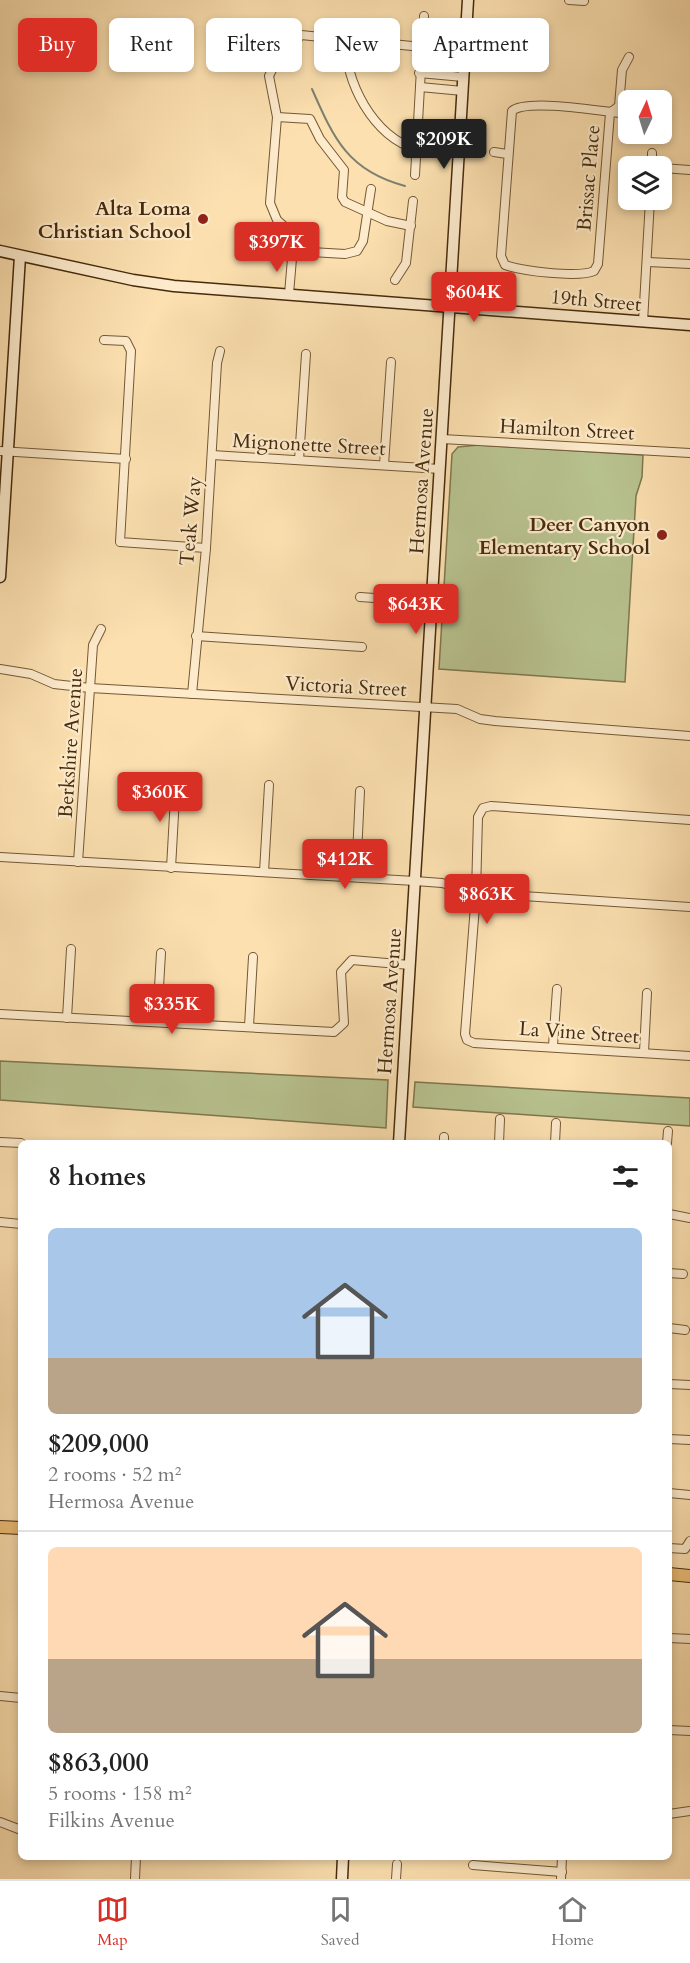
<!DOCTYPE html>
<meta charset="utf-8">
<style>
body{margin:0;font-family:Cardo,serif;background:#f2f2f2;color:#222;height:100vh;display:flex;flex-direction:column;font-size:22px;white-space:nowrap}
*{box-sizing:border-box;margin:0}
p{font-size:20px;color:#767676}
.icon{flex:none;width:33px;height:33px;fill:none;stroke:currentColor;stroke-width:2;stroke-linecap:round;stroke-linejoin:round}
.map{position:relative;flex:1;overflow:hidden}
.details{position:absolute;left:18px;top:1140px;width:654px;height:720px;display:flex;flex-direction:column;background:#fff;border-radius:9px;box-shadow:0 3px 9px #0003}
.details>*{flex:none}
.guide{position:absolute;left:18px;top:18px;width:654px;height:54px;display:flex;gap:12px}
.needle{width:39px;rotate:4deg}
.buttons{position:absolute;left:618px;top:90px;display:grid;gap:12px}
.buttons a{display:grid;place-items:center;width:54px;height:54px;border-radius:9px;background:#fff;box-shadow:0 3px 9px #0003;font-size:30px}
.price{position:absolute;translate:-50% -51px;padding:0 14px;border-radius:6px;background:#d93025;color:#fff;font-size:20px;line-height:39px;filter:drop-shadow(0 2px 3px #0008)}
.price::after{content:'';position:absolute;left:50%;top:36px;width:18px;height:14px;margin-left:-9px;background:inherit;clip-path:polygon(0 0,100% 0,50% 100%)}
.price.on{background:#222;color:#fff}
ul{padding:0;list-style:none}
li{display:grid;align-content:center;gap:12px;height:318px;padding:0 30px}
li+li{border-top:2px solid #e0e0e0}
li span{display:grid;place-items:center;height:186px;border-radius:9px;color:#555}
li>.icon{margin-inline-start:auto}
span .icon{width:108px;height:108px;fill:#fffc;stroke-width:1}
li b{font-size:26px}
h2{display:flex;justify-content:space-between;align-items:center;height:72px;padding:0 30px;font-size:26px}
.pill{padding:0 21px;border-radius:9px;background:#fff;box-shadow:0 3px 9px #0003;font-size:21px;line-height:54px}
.pill.on{background:#d93025;color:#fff}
.menu{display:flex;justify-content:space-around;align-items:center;height:84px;border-top:2px solid #e0e0e0;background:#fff;font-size:16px;color:#767676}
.menu a{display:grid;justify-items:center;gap:3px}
.menu .on{color:#d93025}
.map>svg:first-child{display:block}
</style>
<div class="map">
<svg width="690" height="1879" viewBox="0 0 690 1879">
<rect width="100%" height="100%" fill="#fce0b0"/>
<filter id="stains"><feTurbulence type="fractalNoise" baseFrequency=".00333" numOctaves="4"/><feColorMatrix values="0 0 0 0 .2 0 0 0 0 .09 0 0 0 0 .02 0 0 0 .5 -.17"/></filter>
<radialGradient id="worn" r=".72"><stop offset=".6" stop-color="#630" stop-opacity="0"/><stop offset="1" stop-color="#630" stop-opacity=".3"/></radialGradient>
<!-- green -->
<g fill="#b8c390" stroke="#7f774e" stroke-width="1.5">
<path d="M478 445 643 455 642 477 636 496 625 682 439 669 452 454 458 447Z"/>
<path d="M0 1061 388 1080 386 1128 0 1100Z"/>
<path d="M415 1082 690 1098V1126L413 1107Z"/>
</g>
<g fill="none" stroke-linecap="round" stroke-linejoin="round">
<!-- stream -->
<path stroke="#7d8171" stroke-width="2" d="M312 89C334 139 348 171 405 186"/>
<defs>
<g id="street">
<path d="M569 0 584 1"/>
<path d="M346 39C343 79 374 139 417 149 430 152 446 151 459 151"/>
<path d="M419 73 463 77"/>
<path d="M420 87 463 91"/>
<path d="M628 114C606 112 527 98 512 111L501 256 505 265C522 271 578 278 594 271L598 264 610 113 619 106 622 70 629 57"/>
<path d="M277 117 310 119 320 139 344 170 342 197 345 202 387 221 411 226"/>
<path d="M494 152 507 154"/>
<path d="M652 166V153"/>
<path d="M662 168 690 170"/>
<path d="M415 175 424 16"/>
<path d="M294 251 345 254 357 251 363 241 371 189"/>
<path d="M648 262 690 264"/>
<path d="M395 280 406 263 413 201"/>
<path d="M289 294 294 235 277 220 270 203 277 117 269 76 275 64 301 35 422 47"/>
<path d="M643 322 650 200"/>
<path d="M104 340 126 341 131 351 120 542 206 548"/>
<path d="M442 439 690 453"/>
<path d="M0 451 126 459"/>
<path d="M212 455 440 469"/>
<path d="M299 460 306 354"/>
<path d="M384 465 391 362"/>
<path d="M360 597 432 602"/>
<path d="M196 636 362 647"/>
<path d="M0 669 31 674 54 684 90 688 457 709 480 719 495 721 690 736"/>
<path d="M192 694 206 548 217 363 220 351"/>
<path d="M690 820 491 806 483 808 478 817 476 893 465 1034 467 1040 474 1043 690 1056"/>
<path d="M0 857 415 881 442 883 476 893 690 907"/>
<path d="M78 862 93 645 101 629"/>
<path d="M171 868 176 779"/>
<path d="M264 872 269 785"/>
<path d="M356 877 360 791"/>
<path d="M0 1014 334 1032 344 1023 341 972 352 960 410 965"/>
<path d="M67 1018 71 949"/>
<path d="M157 1021 161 953"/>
<path d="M249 1026 253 957"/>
<path d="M553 1046 557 989"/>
<path d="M644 1052 647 993"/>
<path d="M0 1142 21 1143"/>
<path d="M444 1143V1137"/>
<path d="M499 1143 500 1119"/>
<path d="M555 1143 556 1123"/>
<path d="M667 1143 668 1131"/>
<path d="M669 1214 690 1218"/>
<path d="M0 1222 21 1224"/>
<path d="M669 1273 683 1274"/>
<path d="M669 1328 685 1330"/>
<path d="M669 1384 690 1385"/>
<path d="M669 1439 690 1440"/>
<path d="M669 1493 690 1495"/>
<path d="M669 1548 685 1549 690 1541"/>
<path d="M669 1638 690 1639"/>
<path d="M0 1696 21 1698"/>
<path d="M669 1730 690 1731"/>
<path d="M669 1814 690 1811"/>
<path d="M0 1822 21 1830"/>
<path d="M473 1865 562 1872"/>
<path d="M135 1879 136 1857"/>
<path d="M396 1879 397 1864"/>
<path d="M561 1879 562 1857"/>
</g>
<g id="secondary">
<path d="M0 251 133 280 174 286 690 325"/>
<path d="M0 577 20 256"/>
<path d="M399 1143 468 0"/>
<path d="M342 1879 343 1857"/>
</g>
<g id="primary">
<path d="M0 1527 21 1528"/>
<path d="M669 1574 690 1576"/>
</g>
</defs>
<!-- street casing -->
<use href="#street" stroke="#745835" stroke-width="10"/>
<!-- secondary casing -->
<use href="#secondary" stroke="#462b0c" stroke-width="13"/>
<!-- primary casing -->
<use href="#primary" stroke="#462b0c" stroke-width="14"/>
<!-- street -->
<use href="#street" stroke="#fdebcc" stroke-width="8"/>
<!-- secondary -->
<use href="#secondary" stroke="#fdebcc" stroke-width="10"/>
<!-- primary -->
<use href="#primary" stroke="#eec078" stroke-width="12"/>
</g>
<!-- markers -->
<g fill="#8f2418" stroke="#fdebcc" stroke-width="2">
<circle cx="203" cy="219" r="6"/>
<circle cx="662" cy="535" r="6"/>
</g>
<g text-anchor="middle" stroke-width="4.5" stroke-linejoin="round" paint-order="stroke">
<!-- street labels -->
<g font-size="20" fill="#462b0c" stroke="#fdebcc">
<text transform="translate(588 178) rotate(-85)" y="7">Brissac Place</text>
<text transform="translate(596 300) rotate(5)" y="7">19th Street</text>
<text transform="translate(567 429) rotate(3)" y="7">Hamilton Street</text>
<text transform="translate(309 444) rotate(3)" y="7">Mignonette Street</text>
<text transform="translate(421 481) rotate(-86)" y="7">Hermosa Avenue</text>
<text transform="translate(190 521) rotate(-85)" y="7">Teak Way</text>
<text transform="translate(346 686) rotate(3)" y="7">Victoria Street</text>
<text transform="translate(70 743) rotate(-86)" y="7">Berkshire Avenue</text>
<text transform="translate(389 1001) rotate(-86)" y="7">Hermosa Avenue</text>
<text transform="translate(579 1032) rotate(4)" y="7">La Vine Street</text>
</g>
<!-- poi labels -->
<g font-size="20" font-weight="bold" fill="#462b0c" stroke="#fdebcc" text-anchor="end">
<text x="191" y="215">Alta Loma<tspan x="191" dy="23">Christian School</tspan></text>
<text x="650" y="531">Deer Canyon<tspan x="650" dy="23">Elementary School</tspan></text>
</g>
</g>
<rect width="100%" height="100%" filter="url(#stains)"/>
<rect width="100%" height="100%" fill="url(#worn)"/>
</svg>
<div class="buttons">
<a><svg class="needle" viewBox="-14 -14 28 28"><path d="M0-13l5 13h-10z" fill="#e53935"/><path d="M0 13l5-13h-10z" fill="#767676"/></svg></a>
<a><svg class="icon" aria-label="layers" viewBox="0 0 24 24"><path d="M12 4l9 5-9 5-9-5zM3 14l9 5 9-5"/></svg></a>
</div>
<b class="price on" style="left:444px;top:170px">$209K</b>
<b class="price" style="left:277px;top:273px">$397K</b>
<b class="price" style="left:474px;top:323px">$604K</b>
<b class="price" style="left:416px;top:635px">$643K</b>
<b class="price" style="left:160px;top:823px">$360K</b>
<b class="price" style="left:345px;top:890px">$412K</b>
<b class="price" style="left:487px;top:925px">$863K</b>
<b class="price" style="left:172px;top:1035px">$335K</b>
<div class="guide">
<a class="pill on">Buy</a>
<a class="pill">Rent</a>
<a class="pill">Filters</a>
<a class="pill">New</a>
<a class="pill">Apartment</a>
</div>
<section class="details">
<h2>8 homes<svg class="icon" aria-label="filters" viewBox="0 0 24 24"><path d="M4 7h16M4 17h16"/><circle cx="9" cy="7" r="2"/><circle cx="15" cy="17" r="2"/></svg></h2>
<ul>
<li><span style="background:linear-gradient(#a9c7e8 70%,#b9a48a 0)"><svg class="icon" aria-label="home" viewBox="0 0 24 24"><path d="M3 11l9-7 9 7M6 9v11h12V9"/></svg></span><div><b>$209,000</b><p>2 rooms · 52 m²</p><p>Hermosa Avenue</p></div></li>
<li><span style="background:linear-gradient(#ffd9b3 60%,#b9a48a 0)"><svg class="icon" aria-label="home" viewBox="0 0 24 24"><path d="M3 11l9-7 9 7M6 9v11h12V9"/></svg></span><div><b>$863,000</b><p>5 rooms · 158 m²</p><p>Filkins Avenue</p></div></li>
</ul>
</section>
</div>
<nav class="menu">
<a class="on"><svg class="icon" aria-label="map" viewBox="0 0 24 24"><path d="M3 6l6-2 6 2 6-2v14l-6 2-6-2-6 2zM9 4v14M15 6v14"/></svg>Map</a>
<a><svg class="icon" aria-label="saved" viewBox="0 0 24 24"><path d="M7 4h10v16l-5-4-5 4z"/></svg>Saved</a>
<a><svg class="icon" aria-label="home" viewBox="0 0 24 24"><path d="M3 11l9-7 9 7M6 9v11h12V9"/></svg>Home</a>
</nav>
